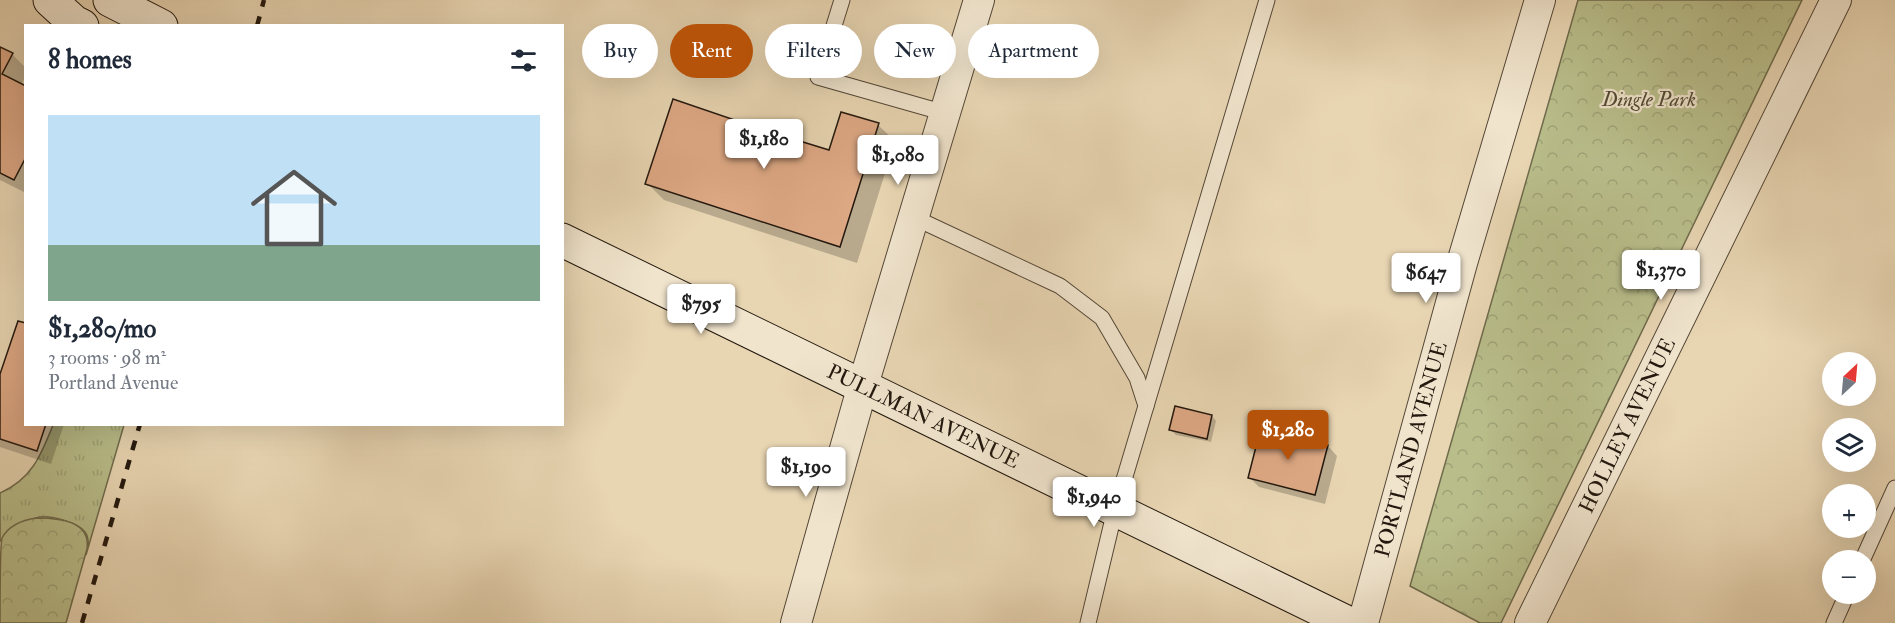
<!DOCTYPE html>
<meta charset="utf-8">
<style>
body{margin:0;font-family:"IM FELL Double Pica",serif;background:#f2f2f3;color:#1f2937;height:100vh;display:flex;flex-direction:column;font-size:22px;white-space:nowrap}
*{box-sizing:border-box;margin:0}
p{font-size:20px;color:#747a83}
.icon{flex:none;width:33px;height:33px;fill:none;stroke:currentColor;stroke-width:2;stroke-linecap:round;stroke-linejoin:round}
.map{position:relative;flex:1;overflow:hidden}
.drawer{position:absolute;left:24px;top:24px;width:540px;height:402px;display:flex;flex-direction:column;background:#fff;border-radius:0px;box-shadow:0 6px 24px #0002}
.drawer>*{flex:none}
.guide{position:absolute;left:582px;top:24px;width:570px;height:54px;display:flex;gap:12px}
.needle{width:39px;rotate:26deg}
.tools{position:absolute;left:1822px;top:352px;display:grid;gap:12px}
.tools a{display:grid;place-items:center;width:54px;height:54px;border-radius:50%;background:#fff;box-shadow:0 6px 24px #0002;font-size:30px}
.price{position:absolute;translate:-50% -51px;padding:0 14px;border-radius:6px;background:#fff;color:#222;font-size:20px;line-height:39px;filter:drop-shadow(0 2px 3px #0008)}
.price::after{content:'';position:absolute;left:50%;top:36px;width:18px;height:14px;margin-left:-9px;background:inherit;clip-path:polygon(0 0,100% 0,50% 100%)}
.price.active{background:#b45309;color:#fff}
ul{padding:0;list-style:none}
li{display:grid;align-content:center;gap:12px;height:318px;padding:0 24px}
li+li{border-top:2px solid #e0e1e3}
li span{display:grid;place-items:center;height:186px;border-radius:0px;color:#555}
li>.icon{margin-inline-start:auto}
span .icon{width:108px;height:108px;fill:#fffc;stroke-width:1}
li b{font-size:26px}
h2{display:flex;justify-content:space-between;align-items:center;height:72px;padding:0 24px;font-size:26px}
.pill{padding:0 21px;border-radius:27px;background:#fff;box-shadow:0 6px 24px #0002;font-size:21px;line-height:54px}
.pill.active{background:#b45309;color:#fff}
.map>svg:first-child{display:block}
</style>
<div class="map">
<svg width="1895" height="623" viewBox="0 0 1895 623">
<defs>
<pattern id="grass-tufts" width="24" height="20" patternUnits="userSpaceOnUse" patternTransform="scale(1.5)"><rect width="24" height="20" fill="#b8bd8a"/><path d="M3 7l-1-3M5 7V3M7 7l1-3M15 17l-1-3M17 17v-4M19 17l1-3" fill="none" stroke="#9ea276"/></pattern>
<pattern id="forest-crowns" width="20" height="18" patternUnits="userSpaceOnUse" patternTransform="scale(1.5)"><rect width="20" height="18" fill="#b8bd8a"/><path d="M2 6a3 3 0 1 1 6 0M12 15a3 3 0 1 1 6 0" fill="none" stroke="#9ea276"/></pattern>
</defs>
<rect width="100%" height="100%" fill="#e8d5b2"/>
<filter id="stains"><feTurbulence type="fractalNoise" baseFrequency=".00333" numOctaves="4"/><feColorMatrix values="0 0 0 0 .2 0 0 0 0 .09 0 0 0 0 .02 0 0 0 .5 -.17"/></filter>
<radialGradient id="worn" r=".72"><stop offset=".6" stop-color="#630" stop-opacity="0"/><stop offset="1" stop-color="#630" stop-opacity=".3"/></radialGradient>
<!-- grass -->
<path fill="url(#grass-tufts)" stroke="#6e6a4c" stroke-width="1.5" d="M53 425H124L86 555C88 547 90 539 85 532 77 522 48 514 36 518 26 522 10 535 0 541V493C32 479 41 455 53 425Z"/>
<!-- forest -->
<g fill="url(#forest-crowns)" stroke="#6e6a4c" stroke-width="1.5">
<path d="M1578 0H1802L1501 623H1480L1410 586Z"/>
<path d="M37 518C57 518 91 520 87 549L66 623H0C0 609 0 546 2 538 9 525 22 520 37 518Z"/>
</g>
<!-- shadow -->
<g fill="#0003">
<path d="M0 49 12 54 26 68V76L21 85 26 87V193L0 180Z"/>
<path d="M842 114 878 125 895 141 857 263 664 200 647 183 830 152Z"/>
<path d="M0 378 26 424H64L51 464 0 447Z"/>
<path d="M1212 416 1216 421 1211 442 1176 435 1171 430Z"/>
<path d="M1328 446 1337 456 1325 504 1259 487 1249 477Z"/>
</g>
<!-- building -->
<g fill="#dda884" stroke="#23180e" stroke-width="1.5">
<path d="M0 47 13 53 2 74 26 86V157L14 180 0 173Z"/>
<path d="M673 99 764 130 829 150 841 112 879 123 840 247 645 184Z"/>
<path d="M18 321 26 323V424H46L37 451 0 439V374Z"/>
<path d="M1175 406 1212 415 1207 439 1169 430Z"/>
<path d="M1261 427 1328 445 1315 495 1248 478Z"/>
</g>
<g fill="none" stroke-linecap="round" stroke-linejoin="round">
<defs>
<g id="lane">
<path d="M842 0 818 77 945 113"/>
<path d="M913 217 1060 286 1102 318 1137 378 1146 406"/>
<path d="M1862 561 1895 488"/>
<path d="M1088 623 1115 510 1267 0"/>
<path d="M1834 623 1847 594"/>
</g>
<g id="street">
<path d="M796 623 863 385 979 0"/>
<path id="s1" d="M1363 623 1462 263 1540 0"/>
<path id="s2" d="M1530 623 1836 0"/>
</g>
<g id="secondary">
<path d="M50 0 74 22 82 26"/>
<path d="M110 0 161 26"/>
<path id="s3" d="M562 240 1348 623"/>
</g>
</defs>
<!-- lane casing -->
<use href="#lane" stroke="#544737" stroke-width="17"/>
<!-- street casing -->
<use href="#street" stroke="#544737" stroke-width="32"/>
<!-- secondary casing -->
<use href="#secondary" stroke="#23180e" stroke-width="35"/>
<!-- lane -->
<use href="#lane" stroke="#f0e4cd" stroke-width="15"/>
<!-- street -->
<use href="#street" stroke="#f0e4cd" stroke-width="30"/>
<!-- secondary -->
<use href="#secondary" stroke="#f0e4cd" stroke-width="33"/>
<!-- rail -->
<g stroke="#23180e" stroke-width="4.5" stroke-dasharray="10 10" stroke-linecap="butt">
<path d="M257 26 264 0"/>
<path d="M82 623 140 424"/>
</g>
</g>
<g text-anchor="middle" stroke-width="4.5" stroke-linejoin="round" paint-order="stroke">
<!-- park labels -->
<g font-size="21" font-style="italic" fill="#504a33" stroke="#f0e4cd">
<text x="1649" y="106">Dingle Park</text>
</g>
<!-- street labels -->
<g font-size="21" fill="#23180e" stroke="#f0e4cd">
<text dy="7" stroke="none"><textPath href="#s3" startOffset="402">PULLMAN AVENUE</textPath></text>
<text dy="7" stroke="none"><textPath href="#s2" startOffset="220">HOLLEY AVENUE</textPath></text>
<text dy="7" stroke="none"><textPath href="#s1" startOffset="180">PORTLAND AVENUE</textPath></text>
</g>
</g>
<rect width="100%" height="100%" filter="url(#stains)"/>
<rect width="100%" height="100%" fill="url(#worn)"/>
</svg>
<div class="tools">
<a><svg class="needle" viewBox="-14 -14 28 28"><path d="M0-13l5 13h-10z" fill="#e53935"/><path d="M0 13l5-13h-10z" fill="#747a83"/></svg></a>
<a><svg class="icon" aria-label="layers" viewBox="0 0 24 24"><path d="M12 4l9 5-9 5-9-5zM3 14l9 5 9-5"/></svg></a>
<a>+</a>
<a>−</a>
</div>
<b class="price" style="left:764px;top:170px">$1,180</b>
<b class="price" style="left:898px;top:186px">$1,080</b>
<b class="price" style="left:1661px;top:301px">$1,370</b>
<b class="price" style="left:1426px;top:304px">$647</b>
<b class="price" style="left:701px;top:335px">$795</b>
<b class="price active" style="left:1288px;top:461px">$1,280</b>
<b class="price" style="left:806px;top:498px">$1,190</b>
<b class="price" style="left:1094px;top:528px">$1,940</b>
<div class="guide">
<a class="pill">Buy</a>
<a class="pill active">Rent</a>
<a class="pill">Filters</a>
<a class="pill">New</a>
<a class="pill">Apartment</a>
</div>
<section class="drawer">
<h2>8 homes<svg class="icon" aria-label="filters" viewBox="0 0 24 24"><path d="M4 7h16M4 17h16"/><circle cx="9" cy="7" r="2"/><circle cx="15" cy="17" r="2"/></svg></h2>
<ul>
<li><span style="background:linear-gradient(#bfe0f5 70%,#7fa58c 0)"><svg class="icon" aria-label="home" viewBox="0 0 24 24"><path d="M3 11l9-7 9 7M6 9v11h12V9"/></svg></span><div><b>$1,280/mo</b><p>3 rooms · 98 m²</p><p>Portland Avenue</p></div></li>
</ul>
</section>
</div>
